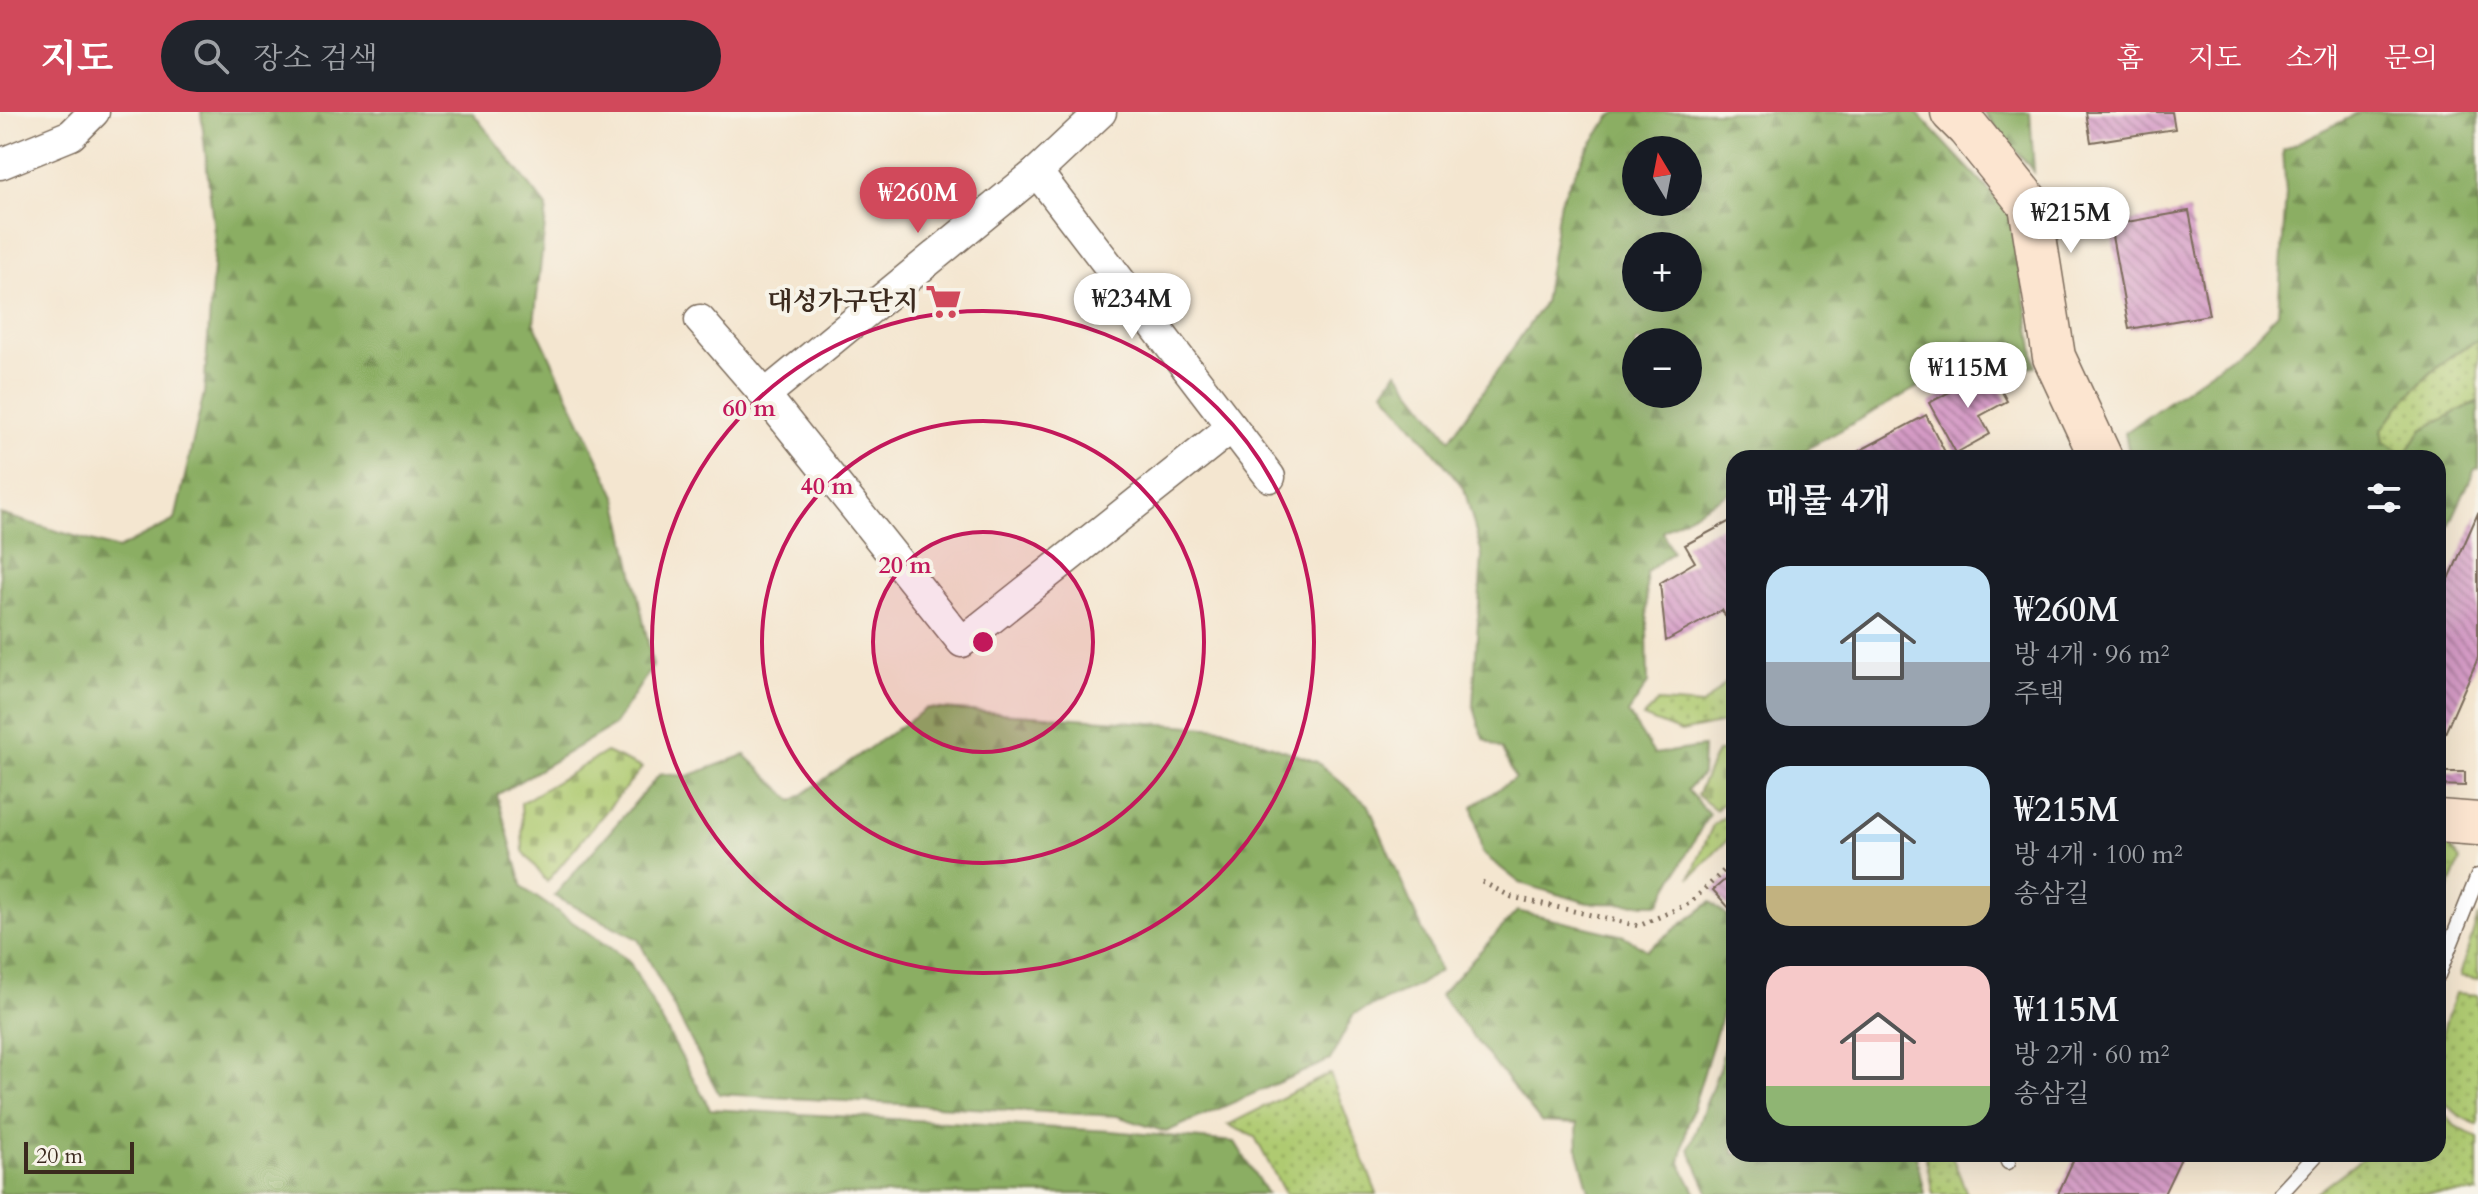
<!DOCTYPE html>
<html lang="ko">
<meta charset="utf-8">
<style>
body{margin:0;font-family:Cardo,"Noto Serif KR",serif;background:#20242c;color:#f1f3f6;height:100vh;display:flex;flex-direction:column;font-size:30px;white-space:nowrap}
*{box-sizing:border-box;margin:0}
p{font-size:26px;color:#9ea1a6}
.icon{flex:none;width:44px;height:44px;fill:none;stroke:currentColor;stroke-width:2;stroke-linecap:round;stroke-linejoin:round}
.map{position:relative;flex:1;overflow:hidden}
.drawer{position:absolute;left:1726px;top:338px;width:720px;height:712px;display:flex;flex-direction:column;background:#171b24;border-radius:24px;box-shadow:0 8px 32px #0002}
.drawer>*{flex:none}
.needle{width:52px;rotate:350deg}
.controls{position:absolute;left:1622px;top:24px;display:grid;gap:16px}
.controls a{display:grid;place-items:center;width:80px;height:80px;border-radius:50%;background:#171b24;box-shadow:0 8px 32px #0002;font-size:40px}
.scale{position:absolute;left:24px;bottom:20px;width:110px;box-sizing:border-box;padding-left:8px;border:4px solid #3b2a1e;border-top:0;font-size:22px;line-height:28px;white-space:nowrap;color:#3b2a1e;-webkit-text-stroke:6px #f7f3e8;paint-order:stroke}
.price{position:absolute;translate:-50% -68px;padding:0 18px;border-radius:28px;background:#fff;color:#222;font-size:26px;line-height:52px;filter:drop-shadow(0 2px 4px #0008)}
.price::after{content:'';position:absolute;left:50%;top:48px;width:24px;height:18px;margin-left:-12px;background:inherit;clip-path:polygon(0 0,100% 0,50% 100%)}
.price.active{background:#d1495b;color:#fff}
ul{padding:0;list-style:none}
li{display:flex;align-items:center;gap:24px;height:200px;padding:0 40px}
li span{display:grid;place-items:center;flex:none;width:224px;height:160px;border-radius:24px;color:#555}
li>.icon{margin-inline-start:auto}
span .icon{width:96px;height:96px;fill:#fffc;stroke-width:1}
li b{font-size:34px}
h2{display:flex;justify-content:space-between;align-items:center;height:96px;padding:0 40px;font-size:34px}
header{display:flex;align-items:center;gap:48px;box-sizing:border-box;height:112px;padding:0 40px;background:#d1495b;color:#fff}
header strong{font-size:38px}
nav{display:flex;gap:44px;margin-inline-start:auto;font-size:28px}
.search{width:560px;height:72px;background:#20242c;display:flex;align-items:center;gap:20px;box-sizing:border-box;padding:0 28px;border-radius:44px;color:#9ea1a6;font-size:30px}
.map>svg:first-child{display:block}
</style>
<header>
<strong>지도</strong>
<div class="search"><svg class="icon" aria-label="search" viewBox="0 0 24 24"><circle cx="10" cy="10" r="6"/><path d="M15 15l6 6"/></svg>장소 검색</div>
<nav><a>홈</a><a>지도</a><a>소개</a><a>문의</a></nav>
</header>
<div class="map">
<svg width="2478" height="1082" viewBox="0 0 2478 1082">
<defs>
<pattern id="grass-dots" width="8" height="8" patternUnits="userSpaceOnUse" patternTransform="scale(2)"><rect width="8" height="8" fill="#afca71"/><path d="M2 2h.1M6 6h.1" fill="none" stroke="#90a45c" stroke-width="1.8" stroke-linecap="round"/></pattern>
<pattern id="forest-firs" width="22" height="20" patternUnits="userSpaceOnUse" patternTransform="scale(2)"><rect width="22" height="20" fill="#8bae63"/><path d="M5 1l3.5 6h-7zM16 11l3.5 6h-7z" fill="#738e51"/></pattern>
<pattern id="cemetery-stones" width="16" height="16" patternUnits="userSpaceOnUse" patternTransform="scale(2)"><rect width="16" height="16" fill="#afca71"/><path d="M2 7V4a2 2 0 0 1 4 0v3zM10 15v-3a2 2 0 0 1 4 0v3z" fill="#90a45c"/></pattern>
<pattern id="building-back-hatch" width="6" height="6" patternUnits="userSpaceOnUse" patternTransform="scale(2)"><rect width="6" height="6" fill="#d59bc6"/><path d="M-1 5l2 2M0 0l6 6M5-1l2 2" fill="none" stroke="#ae7fa0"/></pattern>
</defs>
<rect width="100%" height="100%" fill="#f7f3e8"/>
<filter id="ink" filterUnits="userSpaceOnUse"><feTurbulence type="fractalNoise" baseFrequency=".0125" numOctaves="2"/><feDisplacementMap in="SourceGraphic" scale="16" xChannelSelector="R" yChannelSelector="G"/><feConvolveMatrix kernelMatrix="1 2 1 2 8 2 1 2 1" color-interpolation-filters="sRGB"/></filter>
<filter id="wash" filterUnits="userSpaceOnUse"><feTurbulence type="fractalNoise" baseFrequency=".006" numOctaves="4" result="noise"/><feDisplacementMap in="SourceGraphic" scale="32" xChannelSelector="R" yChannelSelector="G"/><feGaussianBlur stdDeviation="1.8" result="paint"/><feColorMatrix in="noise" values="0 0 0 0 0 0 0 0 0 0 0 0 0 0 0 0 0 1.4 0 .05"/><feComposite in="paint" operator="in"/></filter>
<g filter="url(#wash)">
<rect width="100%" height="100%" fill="#f4e6d0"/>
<!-- grass -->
<g fill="url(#grass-dots)" stroke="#757a48" stroke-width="2">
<path d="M2478 229V289L2422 318 2405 343 2384 330 2382 317C2406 285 2440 245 2478 229Z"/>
<path d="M1734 563V609L1681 620 1643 605 1658 590 1703 593Z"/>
<path d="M1734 698V721L1690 766 1713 713Z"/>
<path d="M2449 734 2460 749 2438 803V735Z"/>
<path d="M2478 804V867L2460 864Z"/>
<path d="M2455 881 2478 883V1013L2461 1005 2438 985V934Z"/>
<path d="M1329 962H1330L1377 1082H1285L1255 1025 1228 1013Z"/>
<path d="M2438 995 2455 1014 2478 1026V1081L2315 1082 2368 1042H2438Z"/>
<path d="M1925 1042H1951L1967 1082H1933Z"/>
</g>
<!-- forest -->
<g fill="url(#forest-firs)" stroke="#636c40" stroke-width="2" fill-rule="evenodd">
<path d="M201 0H472L547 95 534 211 617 386 653 554 614 613 497 683 523 776 629 849 710 997 1111 1019 1235 1030 1267 1082H0V402L118 437 175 408 204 281 215 129Z"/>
<path d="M1618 0H1916L2012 103 2036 254 2006 257 1979 241 1791 346H1734V378L1662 419 1672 440 1646 461 1648 571 1628 601 1654 642 1703 635 1702 662 1687 678 1709 702 1659 792 1588 791 1520 771 1482 741 1473 694 1515 666 1502 638 1483 626 1473 592 1482 443 1464 376 1384 279 1397 259 1450 327 1544 191 1560 89 1586 39 1611 4ZM1636 38H1688V90H1636ZM1636 134H1688V186H1636ZM1636 230H1688V282H1636Z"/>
<path d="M1983 0H2030L2034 60Z"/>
<path d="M2361 0H2478V229C2440 244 2406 285 2382 317L2384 330 2405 343 2422 318 2478 289V356L2475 357 2438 438V346H2130L2125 321 2247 233 2278 201 2286 82 2283 38Z"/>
<path d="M927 596 1222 616 1317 650 1369 694 1440 859 1415 875 1354 902 1330 948 1166 1020 1117 1004 719 982 638 827 554 784 660 662 688 664 745 643 793 689Z"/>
<path d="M1711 790 1734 810V863L1686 1019 1680 1051 1696 1082H1590L1578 1040 1577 1012 1541 1010 1440 883 1517 799 1624 824 1647 838Z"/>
<path d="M1734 902V1042H1916L1924 1082H1709L1689 1037 1719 957Z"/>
</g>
<!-- cemetery -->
<g fill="url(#cemetery-stones)" stroke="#757a48" stroke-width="2">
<path d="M1731 639 1734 647V680L1716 698 1697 683 1717 640Z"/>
<path d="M606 640 642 656 547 770 523 739 521 691Z"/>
</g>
<g id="blocks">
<!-- building -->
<g fill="url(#building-back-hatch)">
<path d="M2086 0H2172L2175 17 2091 30Z"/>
<path d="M2189 99 2209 203 2129 217 2110 113Z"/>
<path d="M1990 258 2007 289 1980 304 1990 322 1956 341 1929 291Z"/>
<path d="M1926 303 1948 346H1846Z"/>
<path d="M2478 401V546L2438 637V492Z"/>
<path d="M1734 407V515L1732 516 1722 498 1666 529 1660 471 1695 450 1685 433Z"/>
<path d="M2438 660H2465V674L2438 673Z"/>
<path d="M1734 760V794L1730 797 1713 778Z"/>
<path d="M2076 1042H2183L2164 1082H2058Z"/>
</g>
</g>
</g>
<g filter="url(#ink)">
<use href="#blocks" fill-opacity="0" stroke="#7c6c5c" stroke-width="2"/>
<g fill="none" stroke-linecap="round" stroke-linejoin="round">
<defs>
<g id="lane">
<path d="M2438 863 2478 764"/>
<path d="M2006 1042 2008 1050"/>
<path d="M2280 1082 2317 1042"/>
</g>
<g id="street">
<path d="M0 52 71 23 94 0"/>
<path d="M1037 60 1270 365"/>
<path d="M700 208 765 283 962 530 1232 315"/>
<path d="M765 283 1037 60 1101 0"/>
</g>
<g id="secondary">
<path d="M1952 0 1968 16 2030 93 2054 245 2101 346"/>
<path d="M2438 709 2478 712"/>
</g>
</defs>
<!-- lane casing -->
<use href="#lane" stroke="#7c6c5c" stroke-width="17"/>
<!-- street casing -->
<use href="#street" stroke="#7c6c5c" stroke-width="33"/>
<!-- secondary casing -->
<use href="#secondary" stroke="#7c6c5c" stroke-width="45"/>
<!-- path -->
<path stroke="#7c6c5c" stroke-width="5" stroke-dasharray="2 6" stroke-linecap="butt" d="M1482 770 1512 785 1639 814 1690 791 1734 749"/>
<!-- lane -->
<use href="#lane" stroke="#fff" stroke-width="14"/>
<!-- street -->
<use href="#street" stroke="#fff" stroke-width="30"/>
<!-- secondary -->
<use href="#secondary" stroke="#fce5d0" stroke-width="42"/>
</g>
</g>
<!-- distance rings -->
<circle cx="983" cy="530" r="110" fill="#c2185b" fill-opacity=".12"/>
<g fill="none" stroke="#c2185b" stroke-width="4">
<circle cx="983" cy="530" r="110"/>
<circle cx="983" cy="530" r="221"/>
<circle cx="983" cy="530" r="331"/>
</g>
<!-- icons -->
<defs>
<symbol id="supermarket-bare" viewBox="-9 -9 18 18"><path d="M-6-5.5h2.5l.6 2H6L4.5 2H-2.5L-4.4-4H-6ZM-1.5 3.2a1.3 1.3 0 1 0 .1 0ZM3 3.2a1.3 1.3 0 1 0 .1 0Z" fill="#d1495b" stroke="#f7f3e8" stroke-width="2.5" paint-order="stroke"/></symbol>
</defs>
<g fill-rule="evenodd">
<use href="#supermarket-bare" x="918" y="164" width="51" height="51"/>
</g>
<g text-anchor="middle" stroke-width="8" stroke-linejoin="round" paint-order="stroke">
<!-- poi labels -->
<g font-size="26" font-weight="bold" fill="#3b2a1e" stroke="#f7f3e8" text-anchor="end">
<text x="918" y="198">대성가구단지</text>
</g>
</g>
<circle cx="983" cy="530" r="12" fill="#c2185b" stroke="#f7f3e8" stroke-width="4"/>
<g font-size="24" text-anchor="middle" font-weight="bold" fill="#c2185b" stroke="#f7f3e8" stroke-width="8" stroke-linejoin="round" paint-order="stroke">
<text x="749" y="304">60 m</text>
<text x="827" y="382">40 m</text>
<text x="905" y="461">20 m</text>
</g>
</svg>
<div class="controls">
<a><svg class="needle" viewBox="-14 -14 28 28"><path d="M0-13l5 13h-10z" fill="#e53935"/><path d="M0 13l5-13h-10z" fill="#9ea1a6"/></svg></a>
<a>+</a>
<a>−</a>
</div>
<div class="scale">20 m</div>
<b class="price active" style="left:918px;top:123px">₩260M</b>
<b class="price" style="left:2071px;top:143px">₩215M</b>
<b class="price" style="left:1132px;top:229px">₩234M</b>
<b class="price" style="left:1968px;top:298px">₩115M</b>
<section class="drawer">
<h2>매물 4개<svg class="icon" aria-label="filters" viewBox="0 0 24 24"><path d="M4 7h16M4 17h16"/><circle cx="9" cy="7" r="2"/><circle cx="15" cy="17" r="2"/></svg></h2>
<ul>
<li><span style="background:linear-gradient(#bfe0f5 60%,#9aa5b1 0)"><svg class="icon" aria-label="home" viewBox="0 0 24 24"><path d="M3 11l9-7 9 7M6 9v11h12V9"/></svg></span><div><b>₩260M</b><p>방 4개 · 96 m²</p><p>주택</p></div></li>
<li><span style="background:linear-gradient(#bfe0f5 75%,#c2b280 0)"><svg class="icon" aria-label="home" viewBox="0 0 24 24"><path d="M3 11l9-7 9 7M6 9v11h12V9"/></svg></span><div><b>₩215M</b><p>방 4개 · 100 m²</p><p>송삼길</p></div></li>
<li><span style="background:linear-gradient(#f6c9c9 75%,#8fb573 0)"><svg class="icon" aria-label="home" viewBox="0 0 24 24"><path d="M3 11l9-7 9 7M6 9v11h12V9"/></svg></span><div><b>₩115M</b><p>방 2개 · 60 m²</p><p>송삼길</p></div></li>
</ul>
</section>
</div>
